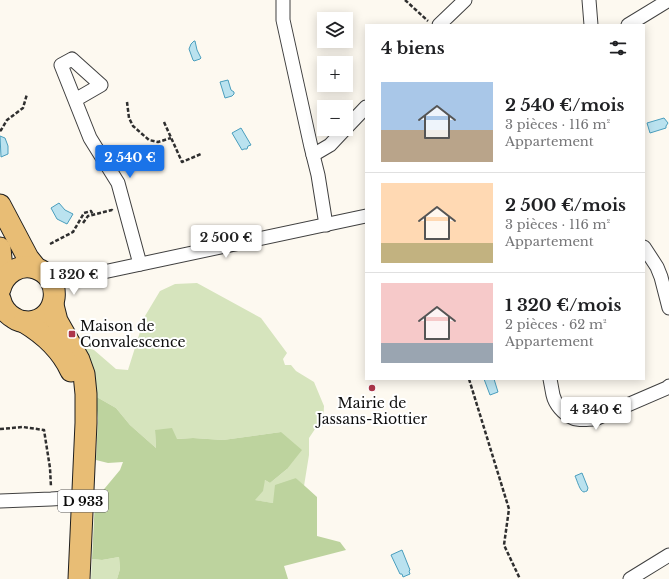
<!DOCTYPE html>
<html lang="fr">
<meta charset="utf-8">
<style>
body{margin:0;font-family:"Libre Baskerville",serif;background:#f2f2f2;color:#202124;height:100vh;display:flex;flex-direction:column;font-size:15px;white-space:nowrap}
*{box-sizing:border-box;margin:0}
p{font-size:13px;color:#757577}
.icon{flex:none;width:22px;height:22px;fill:none;stroke:currentColor;stroke-width:2;stroke-linecap:round;stroke-linejoin:round}
.map{position:relative;flex:1;overflow:hidden}
.panel{position:absolute;left:365px;top:24px;width:280px;height:356px;display:flex;flex-direction:column;background:#fff;border-radius:0px;box-shadow:0 2px 10px #0003}
.panel>*{flex:none}
.buttons{position:absolute;left:317px;top:12px;display:grid;gap:8px}
.buttons a{display:grid;place-items:center;width:36px;height:36px;border-radius:0px;background:#fff;box-shadow:0 2px 10px #0003;font-size:20px}
.price{position:absolute;translate:-50% -34px;padding:0 9px;border-radius:4px;background:#fff;color:#222;font-size:13px;line-height:26px;filter:drop-shadow(0 1px 2px #0008)}
.price::after{content:'';position:absolute;left:50%;top:24px;width:12px;height:9px;margin-left:-6px;background:inherit;clip-path:polygon(0 0,100% 0,50% 100%)}
.price.selected{background:#1a73e8;color:#fff}
ul{padding:0;list-style:none}
li{display:flex;align-items:center;gap:12px;height:100px;padding:0 16px}
li+li{border-top:1px solid #e0e0e0}
li span{display:grid;place-items:center;flex:none;width:112px;height:80px;border-radius:0px;color:#555}
li>.icon{margin-inline-start:auto}
span .icon{width:48px;height:48px;fill:#fffc;stroke-width:1}
li b{font-size:17px}
h2{display:flex;justify-content:space-between;align-items:center;height:48px;padding:0 16px;font-size:17px}
.map>svg:first-child{display:block}
</style>
<div class="map">
<svg width="669" height="579" viewBox="0 0 669 579">
<rect width="100%" height="100%" fill="#fdf9f0"/>
<!-- green -->
<g fill="#d6e4bd">
<path d="M197 283 261 318 287 353 283 359 285 365H291L296 371 314 382 324 406 323 426 315 429 309 438V455L304 486 296 478 273 503 254 500 265 480 270 483 287 469 281 432 223 440 193 438 176 439 155 430 156 448 130 425 116 408 95 396 81 346 94 350 116 369 128 370 145 316 160 291 175 284Z"/>
<path d="M119 557 120 569 117 579H91L92 559 102 560Z"/>
</g>
<!-- forest -->
<path fill="#bdd39e" d="M95 396 116 408 130 425 156 448 155 430 172 428 177 439 193 438 223 440 281 432 302 450 287 469 270 483 265 480 263 491 255 500 273 503 275 485 296 478 317 497V536L340 542 346 550 284 566 288 579H117L120 569 119 557 102 560 92 559 95 500 120 470 123 462 108 463 96 460 98 418Z"/>
<!-- water -->
<g fill="#bae2ef" stroke="#4a9ebd">
<path d="M194 41H195L197 50 201 58 200 59 194 61 193 60 189 49 191 44Z"/>
<path d="M228 80 231 90 234 92V94L232 96 225 98 220 82Z"/>
<path d="M664 118 668 123 666 126V128L650 133 647 123Z"/>
<path d="M241 128 251 145 248 146 247 149H244L242 150 232 133Z"/>
<path d="M0 136 5 138 8 146V154L1 157Z"/>
<path d="M59 203 65 210 73 214 67 224 57 219 51 208Z"/>
<path d="M484 379H494L498 392 490 395Z"/>
<path d="M582 473 588 488 587 491C586 491 585 492 584 492 580 492 577 480 575 476Z"/>
<path d="M402 550 410 570 409 571 410 574 403 577 402 574H400L391 555Z"/>
</g>
<g fill="none" stroke-linecap="round" stroke-linejoin="round">
<defs>
<g id="street">
<path d="M283 0V20L311 147 318 175 326 225"/>
<path d="M589 0 591 25"/>
<path d="M439 25 465 0"/>
<path d="M628 25 669 0"/>
<path d="M75 100 101 85 72 59 61 65 90 138 118 183 140 264"/>
<path d="M346 128 366 107"/>
<path d="M313 155 330 145 345 129"/>
<path d="M644 247 657 267 661 277 669 308"/>
<path d="M43 272C55 275 67 277 80 277L366 216"/>
<path d="M550 379C551 384 552 390 553 395 555 404 563 414 573 418 580 421 588 419 595 419L667 388 669 386"/>
<path d="M0 501 51 499 83 497"/>
<path d="M630 579 669 555"/>
</g>
<g id="primary">
<path d="M0 205 28 258 36 268"/>
<path d="M0 248 3 280"/>
<path d="M0 289C4 274 19 263 35 268 64 277 59 320 29 322 24 322 18 321 14 318 7 314 2 308 0 299"/>
<path d="M53 305 57 321 79 360 84 374 86 394V423L79 579"/>
<path d="M24 322C44 334 61 349 71 371"/>
</g>
</defs>
<!-- street casing -->
<use href="#street" stroke="#404040" stroke-width="15"/>
<!-- primary casing -->
<use href="#primary" stroke="#1e1e1e" stroke-width="23"/>
<!-- path -->
<g stroke="#2f2f2f" stroke-width="2.5" stroke-dasharray="4 2" stroke-linecap="butt">
<path d="M405 0 428 21"/>
<path d="M127 102 129 118 133 126 149 140 158 142 171 138"/>
<path d="M164 122 182 162 201 154"/>
<path d="M0 131 1 130 7 120 23 108 27 94"/>
<path d="M83 223 88 216 112 210 113 212"/>
<path d="M50 244 73 232 84 213 91 211 93 215"/>
<path d="M469 379 509 509 504 545 520 579"/>
<path d="M0 429 23 427 44 430 50 468 51 487"/>
</g>
<!-- street -->
<use href="#street" stroke="#fff" stroke-width="13"/>
<!-- primary -->
<use href="#primary" stroke="#e8bd75" stroke-width="21"/>
</g>
<!-- markers -->
<g fill="#ad364b" stroke="#fff" stroke-width="1.5">
<rect x="68" y="330" width="8" height="8" rx="2"/>
<circle cx="372" cy="388" r="4"/>
</g>
<g text-anchor="middle" stroke-width="4" stroke-linejoin="round" paint-order="stroke">
<!-- shield labels -->
<rect fill="#fff" stroke="#565656" stroke-width="1" x="58" y="490" width="50" height="22" rx="3"/>
<g font-size="13" font-weight="bold" fill="#0d0d0d">
<text x="83" y="506">D 933</text>
</g>
<!-- poi labels -->
<g font-size="14" fill="#0d0d0d" stroke="#fff" text-anchor="start">
<text x="80" y="331">Maison de<tspan x="80" dy="16">Convalescence</tspan></text>
<text x="372" y="408" text-anchor="middle">Mairie de<tspan x="372" dy="16">Jassans-Riottier</tspan></text>
</g>
</g>
</svg>
<div class="buttons">
<a><svg class="icon" aria-label="layers" viewBox="0 0 24 24"><path d="M12 4l9 5-9 5-9-5zM3 14l9 5 9-5"/></svg></a>
<a>+</a>
<a>−</a>
</div>
<b class="price selected" style="left:130px;top:179px">2 540 €</b>
<b class="price" style="left:226px;top:259px">2 500 €</b>
<b class="price" style="left:74px;top:296px">1 320 €</b>
<b class="price" style="left:596px;top:431px">4 340 €</b>
<section class="panel">
<h2>4 biens<svg class="icon" aria-label="filters" viewBox="0 0 24 24"><path d="M4 7h16M4 17h16"/><circle cx="9" cy="7" r="2"/><circle cx="15" cy="17" r="2"/></svg></h2>
<ul>
<li><span style="background:linear-gradient(#a9c7e8 60%,#b9a48a 0)"><svg class="icon" aria-label="home" viewBox="0 0 24 24"><path d="M3 11l9-7 9 7M6 9v11h12V9"/></svg></span><div><b>2 540 €/mois</b><p>3 pièces · 116 m²</p><p>Appartement</p></div></li>
<li><span style="background:linear-gradient(#ffd9b3 75%,#c2b280 0)"><svg class="icon" aria-label="home" viewBox="0 0 24 24"><path d="M3 11l9-7 9 7M6 9v11h12V9"/></svg></span><div><b>2 500 €/mois</b><p>3 pièces · 116 m²</p><p>Appartement</p></div></li>
<li><span style="background:linear-gradient(#f6c9c9 75%,#9aa5b1 0)"><svg class="icon" aria-label="home" viewBox="0 0 24 24"><path d="M3 11l9-7 9 7M6 9v11h12V9"/></svg></span><div><b>1 320 €/mois</b><p>2 pièces · 62 m²</p><p>Appartement</p></div></li>
</ul>
</section>
</div>
